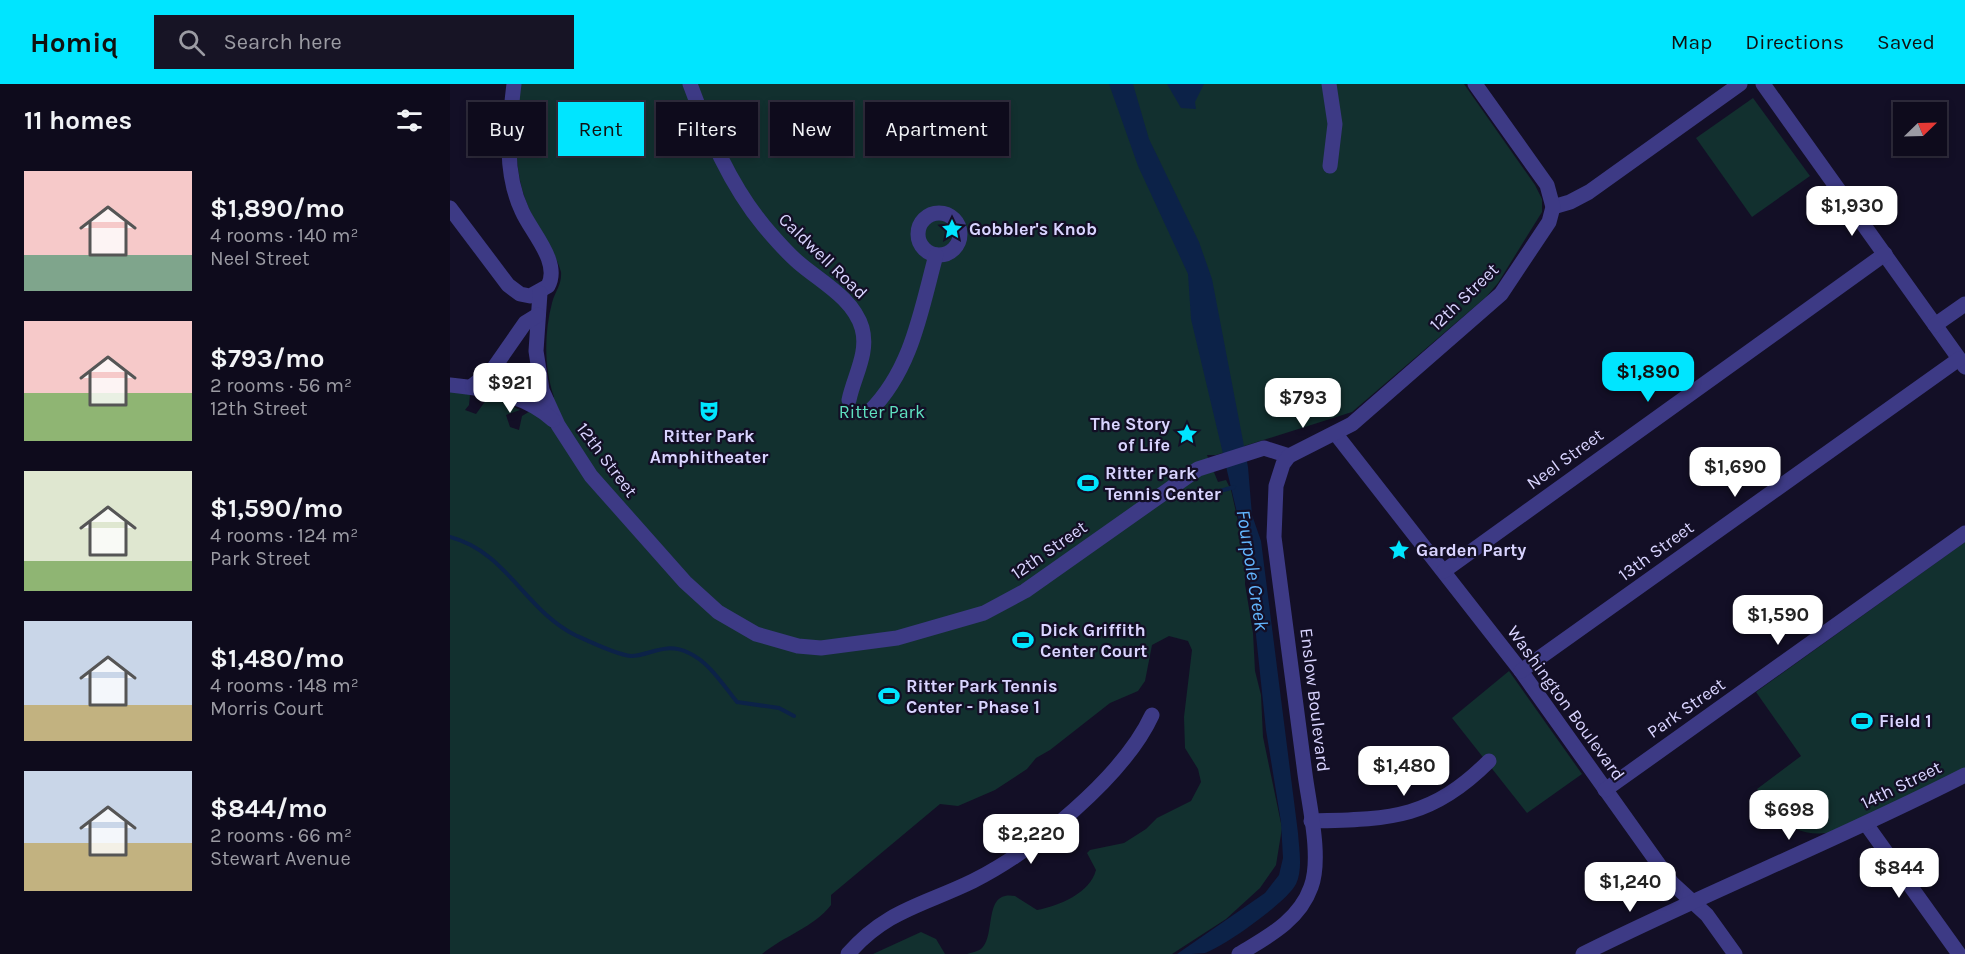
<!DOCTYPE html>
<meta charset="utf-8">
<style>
body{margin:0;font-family:Karla,sans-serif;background:#171425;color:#f1f3f6;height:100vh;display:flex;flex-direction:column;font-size:22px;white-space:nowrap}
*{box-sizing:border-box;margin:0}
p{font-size:20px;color:#9b9ba3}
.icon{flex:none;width:33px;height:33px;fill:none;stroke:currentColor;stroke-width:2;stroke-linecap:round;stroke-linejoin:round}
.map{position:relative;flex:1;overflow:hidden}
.side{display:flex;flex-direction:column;background:#0e0b1c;width:450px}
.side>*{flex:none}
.banner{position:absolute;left:18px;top:18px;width:570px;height:54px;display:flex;gap:12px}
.needle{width:39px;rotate:67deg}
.controls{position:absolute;left:1443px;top:18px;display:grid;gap:12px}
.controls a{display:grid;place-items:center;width:54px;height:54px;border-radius:0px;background:#0e0b1c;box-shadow:0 3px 9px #0003,0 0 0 2px #2e2b3b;font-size:30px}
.price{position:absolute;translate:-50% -51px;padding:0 14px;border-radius:12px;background:#fff;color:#222;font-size:20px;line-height:39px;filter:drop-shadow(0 2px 3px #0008)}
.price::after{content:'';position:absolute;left:50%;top:36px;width:18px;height:14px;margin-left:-9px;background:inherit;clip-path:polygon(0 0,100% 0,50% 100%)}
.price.current{background:#00e5ff;color:#111}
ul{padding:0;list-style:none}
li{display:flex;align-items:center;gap:18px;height:150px;padding:0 24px}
li span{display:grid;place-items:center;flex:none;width:168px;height:120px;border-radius:0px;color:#555}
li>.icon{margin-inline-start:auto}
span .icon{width:72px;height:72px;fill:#fffc;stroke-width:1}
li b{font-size:26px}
h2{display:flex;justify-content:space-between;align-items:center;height:72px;padding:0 24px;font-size:26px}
.tag{padding:0 21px;border-radius:0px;background:#0e0b1c;box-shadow:0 3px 9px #0003,0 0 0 2px #2e2b3b;font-size:21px;line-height:54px}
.tag.current{background:#00e5ff;color:#111}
header{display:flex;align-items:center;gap:36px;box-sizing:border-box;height:84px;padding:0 30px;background:#00e5ff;color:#111}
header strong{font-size:28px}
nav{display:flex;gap:33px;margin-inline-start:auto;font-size:21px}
.search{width:420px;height:54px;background:#171425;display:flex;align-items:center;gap:15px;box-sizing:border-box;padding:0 21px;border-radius:0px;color:#9b9ba3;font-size:22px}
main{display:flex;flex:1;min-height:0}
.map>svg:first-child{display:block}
</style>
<header>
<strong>Homiq</strong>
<div class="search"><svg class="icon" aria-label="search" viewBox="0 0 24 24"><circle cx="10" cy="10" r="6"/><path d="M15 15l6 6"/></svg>Search here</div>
<nav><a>Map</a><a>Directions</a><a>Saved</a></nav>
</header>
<main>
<section class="side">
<h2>11 homes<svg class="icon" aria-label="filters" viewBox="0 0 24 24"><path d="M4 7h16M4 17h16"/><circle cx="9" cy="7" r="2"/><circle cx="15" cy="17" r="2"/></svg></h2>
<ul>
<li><span style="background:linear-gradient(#f6c9c9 70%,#7fa58c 0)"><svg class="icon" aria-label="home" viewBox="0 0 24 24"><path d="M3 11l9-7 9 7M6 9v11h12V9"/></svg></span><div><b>$1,890/mo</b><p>4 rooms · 140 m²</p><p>Neel Street</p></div></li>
<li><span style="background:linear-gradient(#f6c9c9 60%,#8fb573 0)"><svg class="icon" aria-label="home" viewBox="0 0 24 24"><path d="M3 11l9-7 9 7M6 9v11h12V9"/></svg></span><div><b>$793/mo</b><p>2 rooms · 56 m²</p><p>12th Street</p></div></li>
<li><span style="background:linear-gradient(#dfe7d0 75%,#8fb573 0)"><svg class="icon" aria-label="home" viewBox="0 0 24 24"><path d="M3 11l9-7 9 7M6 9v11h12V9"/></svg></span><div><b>$1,590/mo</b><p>4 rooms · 124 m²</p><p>Park Street</p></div></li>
<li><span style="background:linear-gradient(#c9d6e8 70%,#c2b280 0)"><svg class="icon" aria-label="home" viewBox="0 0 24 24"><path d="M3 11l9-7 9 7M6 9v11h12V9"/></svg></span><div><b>$1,480/mo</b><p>4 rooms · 148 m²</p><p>Morris Court</p></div></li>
<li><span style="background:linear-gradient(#c9d6e8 60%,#c2b280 0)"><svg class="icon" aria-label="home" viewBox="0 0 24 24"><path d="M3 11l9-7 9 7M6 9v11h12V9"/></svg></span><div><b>$844/mo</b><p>2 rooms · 66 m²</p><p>Stewart Avenue</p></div></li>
</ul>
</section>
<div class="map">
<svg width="1515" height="870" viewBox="0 0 1515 870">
<rect width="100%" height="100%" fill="#130f26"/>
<!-- green -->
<g fill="#12302f">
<path d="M70 0H1014L1085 101 1092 115V128L1048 199 1036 213 902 328 766 371H757L768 398 776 396 781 406 796 472 795 500 803 549 805 587 811 611 813 653 832 744 826 781 810 804 776 835 722 870H517C521 869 528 867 531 865 547 851 532 806 565 812L587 826C609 822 640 809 646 786L637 769 640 766 674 759 696 745 707 734 741 717 751 698 748 685 735 664 734 633 742 566 738 557 719 552 702 561 695 597 688 607 660 619 600 666 586 674 577 685 545 706 508 722 490 720 381 811V821C364 843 334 852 312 870H0V306H12L20 311 19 321 15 326 26 330 39 312 70 326 56 331 60 343 69 346 72 332 104 313C94 284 94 249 102 219 105 207 112 201 111 188 105 167 91 150 82 131 60 86 67 47 70 0Z"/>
<path d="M1303 14 1360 92 1302 133 1246 54Z"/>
<path d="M1515 458V684L1384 748C1343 755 1329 735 1307 705L1351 672 1306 608Z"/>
<path d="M1059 587 1132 690 1077 729 1002 634Z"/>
<path d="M471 848 486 855 495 870H423Z"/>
</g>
<!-- water -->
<g fill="#0c2248">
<path d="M659 0H683L699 55 749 158 762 195 798 383 802 431 811 457 848 749C849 765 853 785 846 800 837 818 775 862 755 869 747 870 735 870 727 870L815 809 829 791 833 774 831 738 816 646 801 504 793 454 741 235 738 190 688 82Z"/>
<path d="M717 0H754L745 18 746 25 731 24Z"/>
</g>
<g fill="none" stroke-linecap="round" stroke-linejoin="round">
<!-- stream -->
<g stroke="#0c2248" stroke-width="4">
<path d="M770 407 784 403"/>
<path d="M0 453C57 468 74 525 125 551 138 557 167 571 181 572 200 572 214 557 239 569 259 578 274 602 287 618L329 624 344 632"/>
</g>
<!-- minor -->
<g stroke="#3d3a85" stroke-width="15">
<path d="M240 0C258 49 280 101 314 142 325 155 336 168 349 179 371 198 403 214 412 244 419 269 404 292 399 316"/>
<path d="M879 0 885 40 880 82"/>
<path d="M1313 0 1515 283"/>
<path d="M1103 123 1120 118 1139 108 1290 0"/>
<path d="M0 124 58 201 70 210 80 212 98 202C111 178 81 148 72 127 53 87 59 42 64 0"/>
<circle cx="489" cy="150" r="21"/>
<path d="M90 209 86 267 92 306 108 341 141 392 235 498 268 528 306 550 348 562 371 564 447 554 534 529 575 507 748 385 814 364 839 372"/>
<path d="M1485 241 1515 220"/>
<path d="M0 301C36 305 75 310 103 336"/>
<path d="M22 302 43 285 75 239 88 231"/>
<path d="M420 327C462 285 471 226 486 171"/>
<path d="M885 349 1071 587 1222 799 1257 831 1285 870"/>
<path d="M994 487 1435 170"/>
<path d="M1071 587 1509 275"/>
<path d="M1155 706 1515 449"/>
<path d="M861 737C939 735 980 736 1039 677"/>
<path d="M1416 740 1509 870"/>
<path d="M398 870C436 826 474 821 523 797 583 767 674 692 702 631"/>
<path d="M789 870C817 853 849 837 861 803 872 774 859 721 855 690 844 611 834 532 824 453L826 402 833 380 839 372 902 340 1051 210 1099 138 1103 123 1097 101 1025 0"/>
<path d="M1133 870C1259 807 1390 755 1515 691"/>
</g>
</g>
<!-- icons -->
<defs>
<symbol id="sight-bare" viewBox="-9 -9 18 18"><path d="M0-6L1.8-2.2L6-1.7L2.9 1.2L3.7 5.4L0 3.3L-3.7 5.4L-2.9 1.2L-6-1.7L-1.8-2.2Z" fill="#00e5ff" stroke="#130f26" stroke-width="2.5" paint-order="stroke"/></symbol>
<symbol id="theatre-bare" viewBox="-9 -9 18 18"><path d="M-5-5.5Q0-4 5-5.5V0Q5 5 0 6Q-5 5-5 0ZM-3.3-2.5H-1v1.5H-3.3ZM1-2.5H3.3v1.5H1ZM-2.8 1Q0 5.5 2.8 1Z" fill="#00e5ff" stroke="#130f26" stroke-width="2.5" paint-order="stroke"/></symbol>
<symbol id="stadium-bare" viewBox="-9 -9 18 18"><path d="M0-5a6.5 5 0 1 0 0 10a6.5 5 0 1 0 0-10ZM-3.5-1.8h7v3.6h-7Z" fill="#00e5ff" stroke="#130f26" stroke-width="2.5" paint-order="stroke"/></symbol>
</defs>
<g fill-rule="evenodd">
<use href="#sight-bare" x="487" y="130" width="30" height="30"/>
<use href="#theatre-bare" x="244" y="312" width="30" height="30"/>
<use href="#sight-bare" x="722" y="335" width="30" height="30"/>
<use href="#stadium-bare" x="623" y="384" width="30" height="30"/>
<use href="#sight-bare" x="934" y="451" width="30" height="30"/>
<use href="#stadium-bare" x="558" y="541" width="30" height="30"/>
<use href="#stadium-bare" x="424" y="597" width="30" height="30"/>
<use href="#stadium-bare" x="1397" y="622" width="30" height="30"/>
</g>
<g text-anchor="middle" stroke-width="4.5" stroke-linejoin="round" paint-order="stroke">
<!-- poi labels -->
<g font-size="18" font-weight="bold" fill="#d9d4ff" stroke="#130f26" text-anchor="start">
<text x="519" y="151">Gobbler's Knob</text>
<text x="720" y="346" text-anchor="end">The Story<tspan x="720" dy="21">of Life</tspan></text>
<text x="259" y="358" text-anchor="middle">Ritter Park<tspan x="259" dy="21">Amphitheater</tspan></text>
<text x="655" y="395">Ritter Park<tspan x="655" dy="21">Tennis Center</tspan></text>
<text x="966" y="472">Garden Party</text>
<text x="590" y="552">Dick Griffith<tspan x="590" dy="21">Center Court</tspan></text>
<text x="456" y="608">Ritter Park Tennis<tspan x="456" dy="21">Center - Phase 1</tspan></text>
<text x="1429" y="643">Field 1</text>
</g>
<!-- street labels -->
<g font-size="18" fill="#d9d4ff" stroke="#130f26">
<text transform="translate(373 172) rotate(44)" y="6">Caldwell Road</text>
<text transform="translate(1014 213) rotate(-44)" y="6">12th Street</text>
<text transform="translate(1115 375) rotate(-36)" y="6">Neel Street</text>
<text transform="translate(157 376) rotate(53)" y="6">12th Street</text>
<text transform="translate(599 466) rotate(-35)" y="6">12th Street</text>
<text transform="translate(1206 467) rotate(-36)" y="6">13th Street</text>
<text transform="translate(865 616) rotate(83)" y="6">Enslow Boulevard</text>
<text transform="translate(1116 619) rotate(54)" y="6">Washington Boulevard</text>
<text transform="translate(1236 624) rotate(-35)" y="6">Park Street</text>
<text transform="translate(1451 701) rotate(-26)" y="6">14th Street</text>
</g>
<!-- park labels -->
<g font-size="18" fill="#5fe0c0" stroke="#130f26">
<text x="432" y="334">Ritter Park</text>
</g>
<!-- water labels -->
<g font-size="20" font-style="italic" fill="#62b6ff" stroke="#130f26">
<text transform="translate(803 486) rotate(81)" y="7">Fourpole Creek</text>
</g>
</g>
</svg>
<div class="controls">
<a><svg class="needle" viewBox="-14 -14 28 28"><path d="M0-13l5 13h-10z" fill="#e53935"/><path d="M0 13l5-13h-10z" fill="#9b9ba3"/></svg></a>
</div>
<b class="price" style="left:1402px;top:153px">$1,930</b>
<b class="price current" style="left:1198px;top:319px">$1,890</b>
<b class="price" style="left:60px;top:330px">$921</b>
<b class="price" style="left:853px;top:345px">$793</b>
<b class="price" style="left:1285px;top:414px">$1,690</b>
<b class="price" style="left:1328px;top:562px">$1,590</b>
<b class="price" style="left:954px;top:713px">$1,480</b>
<b class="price" style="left:1339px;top:757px">$698</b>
<b class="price" style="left:581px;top:781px">$2,220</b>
<b class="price" style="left:1449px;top:815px">$844</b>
<b class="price" style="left:1180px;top:829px">$1,240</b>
<div class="banner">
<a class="tag">Buy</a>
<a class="tag current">Rent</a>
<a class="tag">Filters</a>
<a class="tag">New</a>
<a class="tag">Apartment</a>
</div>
</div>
</main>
